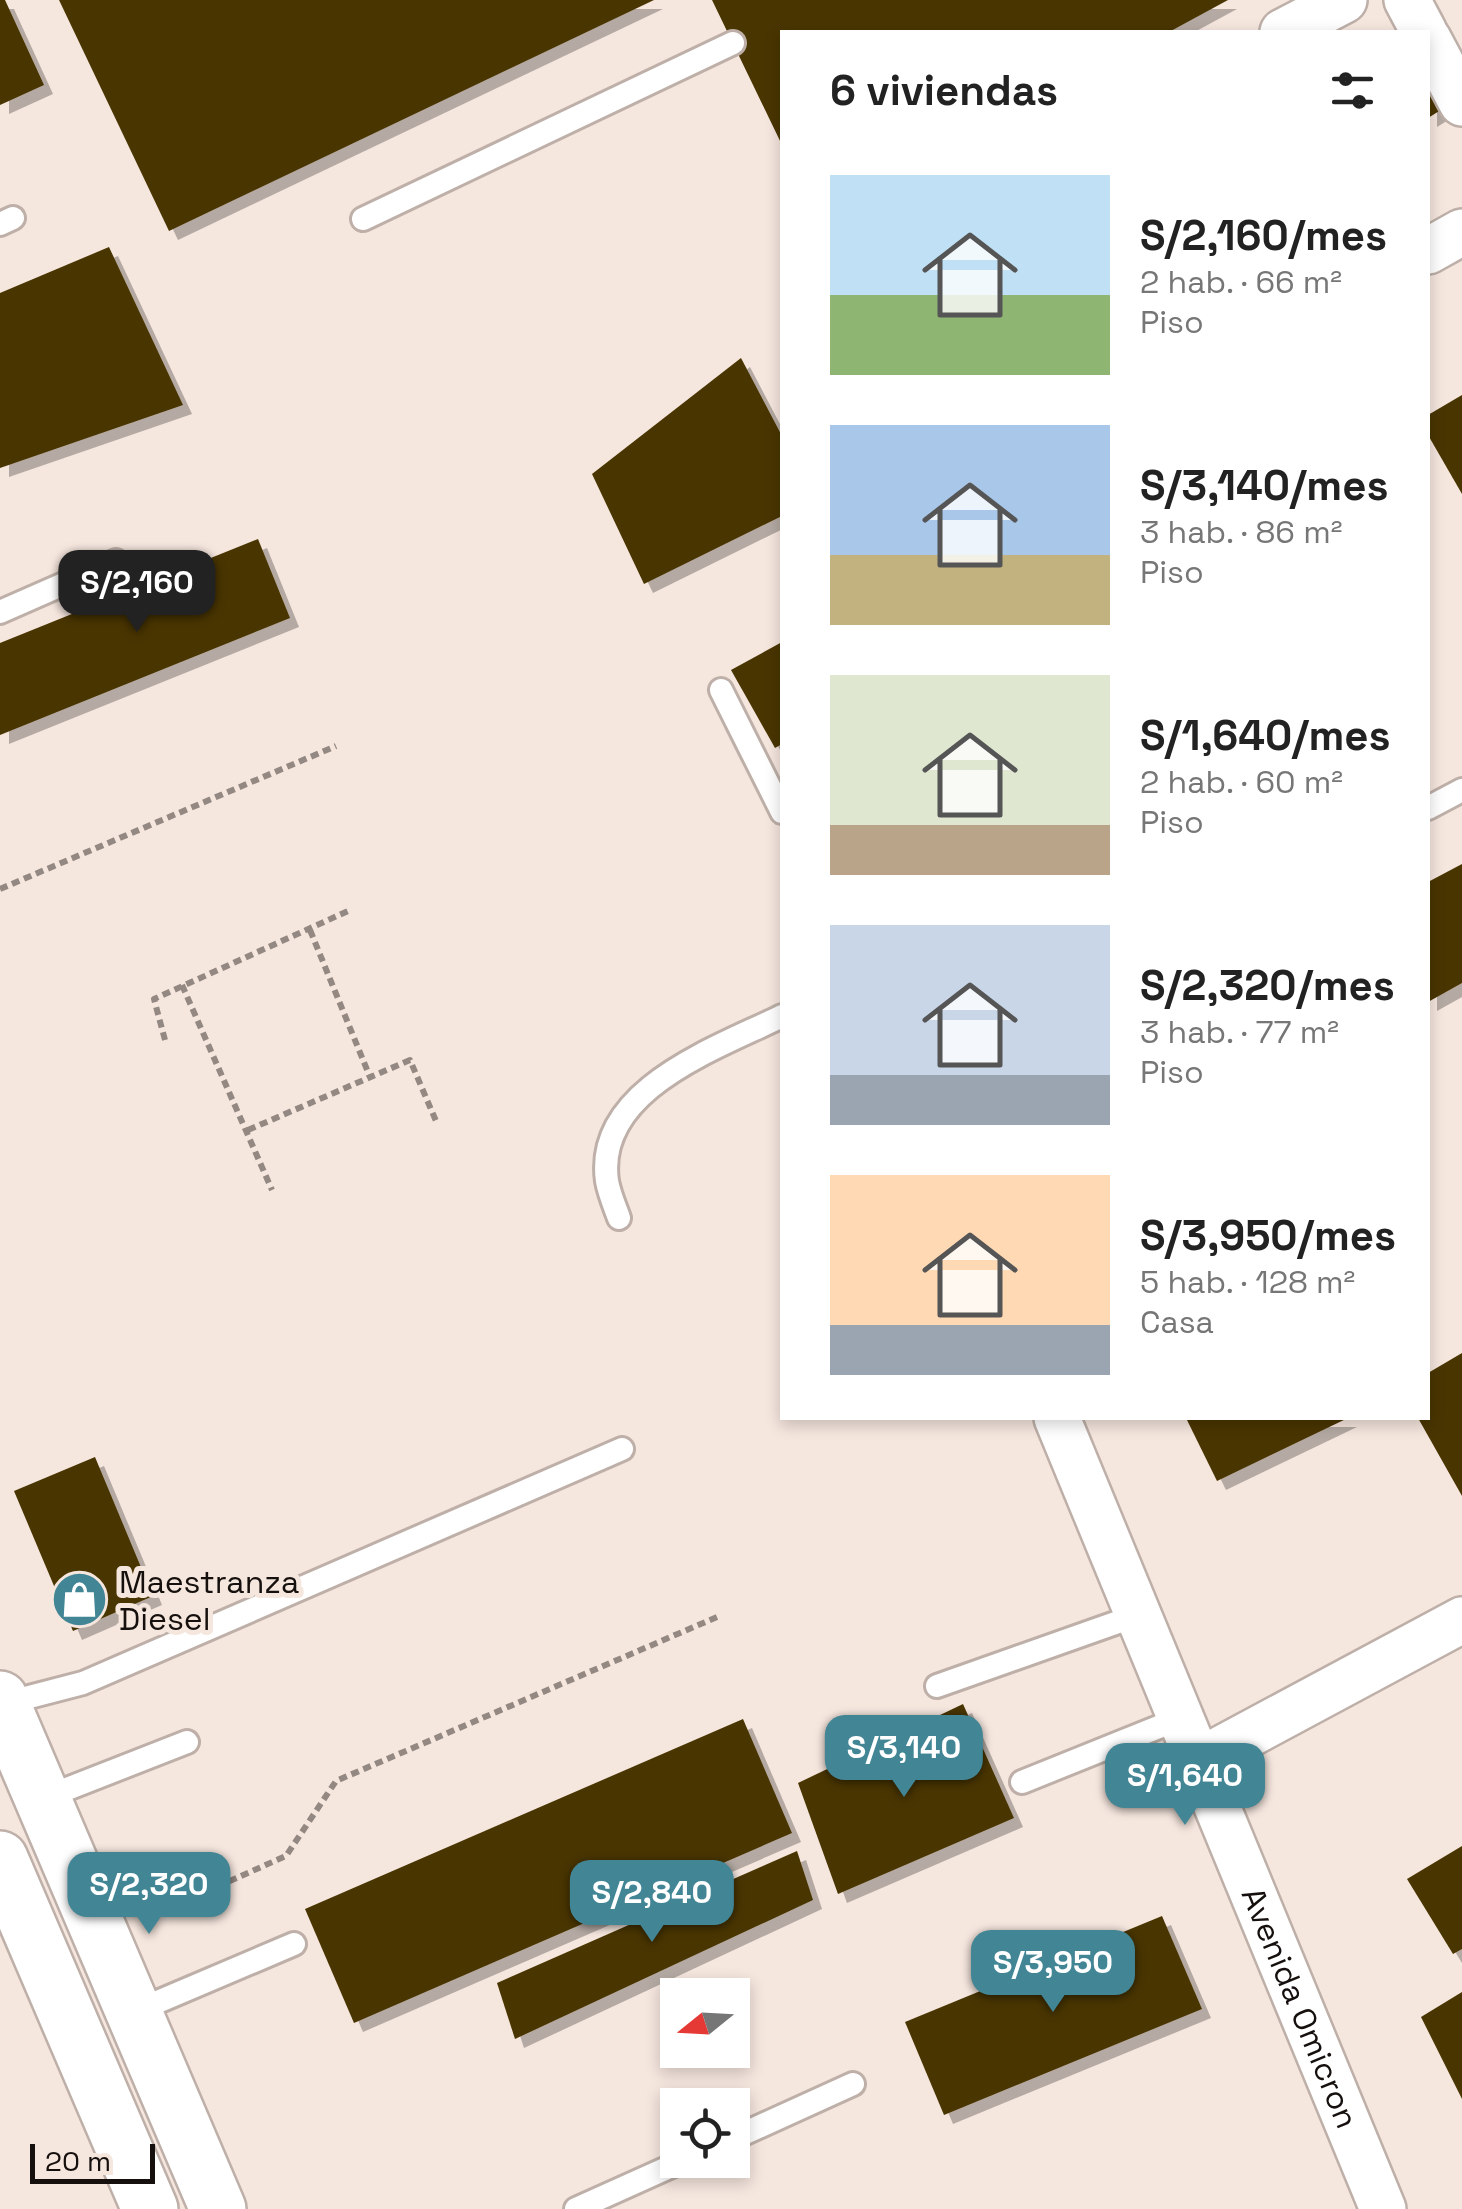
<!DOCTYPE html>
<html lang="es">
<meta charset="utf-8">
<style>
body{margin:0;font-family:"Space Grotesk",sans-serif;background:#f6f6f6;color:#222;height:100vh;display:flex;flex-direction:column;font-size:38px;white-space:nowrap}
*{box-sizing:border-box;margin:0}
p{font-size:32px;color:#767676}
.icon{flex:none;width:55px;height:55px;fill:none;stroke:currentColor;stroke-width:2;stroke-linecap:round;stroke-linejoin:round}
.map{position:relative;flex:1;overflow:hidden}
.panel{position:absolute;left:780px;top:30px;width:650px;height:1390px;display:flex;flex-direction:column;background:#fff;border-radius:0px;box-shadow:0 5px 15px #0003}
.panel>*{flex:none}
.needle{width:65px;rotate:252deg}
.buttons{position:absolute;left:660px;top:1978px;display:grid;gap:20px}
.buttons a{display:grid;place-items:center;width:90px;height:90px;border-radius:0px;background:#fff;box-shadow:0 5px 15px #0003;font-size:50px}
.scale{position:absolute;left:30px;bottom:25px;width:125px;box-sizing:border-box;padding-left:10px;border:5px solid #15100d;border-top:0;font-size:28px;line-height:35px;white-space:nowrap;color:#15100d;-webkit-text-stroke:8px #f5e6de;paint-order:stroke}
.price{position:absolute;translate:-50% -85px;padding:0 22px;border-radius:20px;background:#428595;color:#fff;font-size:32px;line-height:65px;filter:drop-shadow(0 2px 5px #0008)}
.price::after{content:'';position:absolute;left:50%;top:60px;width:30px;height:22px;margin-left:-15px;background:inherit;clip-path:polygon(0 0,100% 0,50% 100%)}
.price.current{background:#222;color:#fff}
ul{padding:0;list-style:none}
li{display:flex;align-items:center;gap:30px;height:250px;padding:0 50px}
li span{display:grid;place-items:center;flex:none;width:280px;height:200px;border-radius:0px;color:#555}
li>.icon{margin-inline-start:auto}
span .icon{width:120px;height:120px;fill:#fffc;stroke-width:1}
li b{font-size:42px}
h2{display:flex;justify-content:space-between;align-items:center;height:120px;padding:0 50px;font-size:42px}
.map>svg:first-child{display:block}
</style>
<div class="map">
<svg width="1462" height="2209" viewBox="0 0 1462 2209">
<defs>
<filter id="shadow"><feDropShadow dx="9" dy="9" stdDeviation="0" flood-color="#0004"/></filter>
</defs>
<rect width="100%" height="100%" fill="#f5e6de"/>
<!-- building -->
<g fill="#493503" filter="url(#shadow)">
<path d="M0 0H5L44 85 0 105Z"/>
<path d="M59 0H654L169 231Z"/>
<path d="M712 0H1228L1169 32H782V145Z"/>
<path d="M1428 68 1449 105 1428 118Z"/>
<path d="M109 247 183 405 0 468V293Z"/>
<path d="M741 358 782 436V516L644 584 592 474Z"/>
<path d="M1462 395V494L1428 435V415Z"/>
<path d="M258 539 290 618 0 735V643Z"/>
<path d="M782 642V744L775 748 731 670Z"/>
<path d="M1462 864V983L1428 1002V882Z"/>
<path d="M1462 1353V1496L1418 1418H1428V1373Z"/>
<path d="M1186 1418H1348L1217 1481Z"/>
<path d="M95 1457 153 1596 73 1631 14 1491Z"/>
<path d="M963 1704 1014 1818 838 1894 798 1783Z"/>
<path d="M743 1719 792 1833 354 2023 305 1909Z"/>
<path d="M1462 1846V1949L1453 1954 1407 1879Z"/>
<path d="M797 1851 813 1900 515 2039 497 1983Z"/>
<path d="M1162 1916 1202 2009 944 2115 905 2022Z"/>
<path d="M1462 1992V2099L1421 2017Z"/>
</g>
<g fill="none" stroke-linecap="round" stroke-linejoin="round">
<defs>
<g id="lane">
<path d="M363 219 733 43"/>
<path d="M0 224 13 218"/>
<path d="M0 612 116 561"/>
<path d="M721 690 782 812"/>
<path d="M1428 808 1462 790"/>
<path d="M619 1218C615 1207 609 1193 607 1181 594 1089 718 1048 782 1016"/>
<path d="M937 1686 1138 1615"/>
<path d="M2 1704 83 1683 622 1449"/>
<path d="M1022 1782 1181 1718"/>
<path d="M44 1798 187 1742"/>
<path d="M134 2012 294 1944"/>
<path d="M732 2139 853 2084"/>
<path d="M576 2209 685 2160"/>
</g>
<g id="street">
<path d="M1407 0 1424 32"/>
<path d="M1283 32 1344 0"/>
<path d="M1428 39 1462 103"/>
<path d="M1428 251 1462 232"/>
<path id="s1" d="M1057 1418 1383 2209"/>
<path d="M1199 1761 1462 1620"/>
</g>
<g id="secondary">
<path d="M0 1699 218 2209"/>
<path d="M0 1859 150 2209"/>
</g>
</defs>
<!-- lane casing -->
<use href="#lane" stroke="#beb0a8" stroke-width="28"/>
<!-- street casing -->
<use href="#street" stroke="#beb0a8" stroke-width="50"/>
<!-- secondary casing -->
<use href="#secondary" stroke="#beb0a8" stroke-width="60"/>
<!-- path -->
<g stroke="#938882" stroke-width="6" stroke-dasharray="8 5" stroke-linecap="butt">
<path d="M0 889 336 746"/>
<path d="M310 930 370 1077"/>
<path d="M182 985 272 1190"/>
<path d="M165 1040 154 999 348 911"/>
<path d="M248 1130 410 1060 436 1121"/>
<path d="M146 1918 286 1856 336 1781 717 1617"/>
</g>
<!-- lane -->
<use href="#lane" stroke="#fff" stroke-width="22"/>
<!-- street -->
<use href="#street" stroke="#fff" stroke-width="45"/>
<!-- secondary -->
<use href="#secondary" stroke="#fff" stroke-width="55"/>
</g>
<!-- icons -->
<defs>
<symbol id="shop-disc" viewBox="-11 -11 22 22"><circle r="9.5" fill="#428595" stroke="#f5e6de"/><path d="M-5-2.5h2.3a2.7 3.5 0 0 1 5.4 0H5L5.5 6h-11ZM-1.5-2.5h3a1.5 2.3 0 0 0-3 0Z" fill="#fff"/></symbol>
</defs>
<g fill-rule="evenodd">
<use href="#shop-disc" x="48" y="1568" width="63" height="63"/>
</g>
<g text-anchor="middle" stroke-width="10" stroke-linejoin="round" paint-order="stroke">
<!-- poi labels -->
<g font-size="32" fill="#15100d" stroke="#f5e6de" text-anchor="start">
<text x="119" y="1593">Maestranza<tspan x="119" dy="37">Diesel</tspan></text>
</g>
<!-- street labels -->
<g font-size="32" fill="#15100d" stroke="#f5e6de">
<text dy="11" stroke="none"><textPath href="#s1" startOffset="638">Avenida Omicron</textPath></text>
</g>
</g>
</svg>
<div class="buttons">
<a><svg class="needle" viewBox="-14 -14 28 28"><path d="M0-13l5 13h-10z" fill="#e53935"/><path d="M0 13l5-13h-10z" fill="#767676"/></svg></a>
<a><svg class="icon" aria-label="locate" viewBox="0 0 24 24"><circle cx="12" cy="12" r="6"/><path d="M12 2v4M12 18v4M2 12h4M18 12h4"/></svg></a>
</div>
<div class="scale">20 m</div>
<b class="price current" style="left:137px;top:635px">S/2,160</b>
<b class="price" style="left:904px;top:1800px">S/3,140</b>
<b class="price" style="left:1185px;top:1828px">S/1,640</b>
<b class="price" style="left:149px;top:1937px">S/2,320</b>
<b class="price" style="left:652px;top:1945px">S/2,840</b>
<b class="price" style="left:1053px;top:2015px">S/3,950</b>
<section class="panel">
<h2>6 viviendas<svg class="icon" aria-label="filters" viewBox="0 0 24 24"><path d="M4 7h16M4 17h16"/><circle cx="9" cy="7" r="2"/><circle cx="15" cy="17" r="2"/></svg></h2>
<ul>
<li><span style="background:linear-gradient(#bfe0f5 60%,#8fb573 0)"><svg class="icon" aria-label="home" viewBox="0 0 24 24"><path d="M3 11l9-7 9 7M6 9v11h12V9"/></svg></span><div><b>S/2,160/mes</b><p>2 hab. · 66 m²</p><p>Piso</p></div></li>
<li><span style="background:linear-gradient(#a9c7e8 65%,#c2b280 0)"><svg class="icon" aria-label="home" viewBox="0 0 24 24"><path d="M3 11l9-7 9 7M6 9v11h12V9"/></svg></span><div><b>S/3,140/mes</b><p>3 hab. · 86 m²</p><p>Piso</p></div></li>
<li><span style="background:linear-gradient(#dfe7d0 75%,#b9a48a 0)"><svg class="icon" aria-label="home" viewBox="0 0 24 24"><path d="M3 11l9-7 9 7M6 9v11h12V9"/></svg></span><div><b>S/1,640/mes</b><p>2 hab. · 60 m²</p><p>Piso</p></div></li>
<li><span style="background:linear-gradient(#c9d6e8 75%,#9aa5b1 0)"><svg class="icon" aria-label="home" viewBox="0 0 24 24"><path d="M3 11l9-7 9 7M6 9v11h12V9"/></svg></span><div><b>S/2,320/mes</b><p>3 hab. · 77 m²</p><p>Piso</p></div></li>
<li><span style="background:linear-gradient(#ffd9b3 75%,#9aa5b1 0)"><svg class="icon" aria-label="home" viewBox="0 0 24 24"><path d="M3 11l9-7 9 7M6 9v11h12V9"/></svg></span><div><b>S/3,950/mes</b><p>5 hab. · 128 m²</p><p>Casa</p></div></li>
</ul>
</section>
</div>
